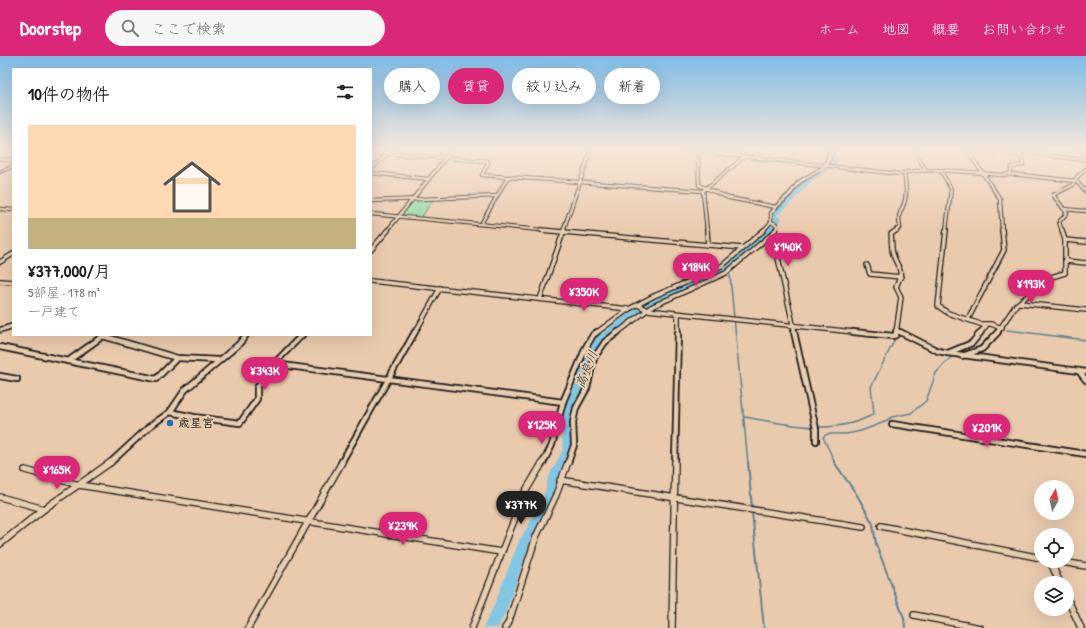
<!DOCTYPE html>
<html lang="ja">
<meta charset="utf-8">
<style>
body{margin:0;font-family:"Patrick Hand","Klee One",sans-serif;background:#f6f6f6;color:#222;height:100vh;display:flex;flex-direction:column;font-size:15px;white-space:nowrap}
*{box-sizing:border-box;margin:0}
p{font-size:13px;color:#767676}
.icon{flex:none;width:22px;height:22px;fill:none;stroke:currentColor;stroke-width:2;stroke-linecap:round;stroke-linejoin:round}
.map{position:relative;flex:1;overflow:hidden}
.drawer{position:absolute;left:12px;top:12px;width:360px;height:268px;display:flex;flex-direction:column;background:#fff;border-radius:0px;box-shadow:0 4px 16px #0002}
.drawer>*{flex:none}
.top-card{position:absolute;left:384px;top:12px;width:380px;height:36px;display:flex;gap:8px}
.needle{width:26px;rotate:9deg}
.buttons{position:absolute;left:1034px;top:424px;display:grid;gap:8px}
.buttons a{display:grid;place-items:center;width:40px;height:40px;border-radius:50%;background:#fff;box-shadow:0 4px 16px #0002;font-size:20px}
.price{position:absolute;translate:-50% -34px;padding:0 9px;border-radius:14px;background:#db2777;color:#fff;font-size:13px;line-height:26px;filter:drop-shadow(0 1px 2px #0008)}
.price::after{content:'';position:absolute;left:50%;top:24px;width:12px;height:9px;margin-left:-6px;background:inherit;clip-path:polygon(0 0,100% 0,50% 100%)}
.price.on{background:#222;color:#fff}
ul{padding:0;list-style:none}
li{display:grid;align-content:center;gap:8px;height:212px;padding:0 16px}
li+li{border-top:1px solid #e0e0e0}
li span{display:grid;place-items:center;height:124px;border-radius:0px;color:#555}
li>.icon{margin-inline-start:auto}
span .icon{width:72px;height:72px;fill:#fffc;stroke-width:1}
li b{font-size:17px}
h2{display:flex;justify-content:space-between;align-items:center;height:48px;padding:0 16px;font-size:17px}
.pill{padding:0 14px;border-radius:18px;background:#fff;box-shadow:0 4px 16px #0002;font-size:14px;line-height:36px}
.pill.on{background:#db2777;color:#fff}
header{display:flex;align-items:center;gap:24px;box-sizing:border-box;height:56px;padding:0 20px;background:#db2777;color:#fff}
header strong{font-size:19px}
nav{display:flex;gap:22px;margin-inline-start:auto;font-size:14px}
.search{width:280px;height:36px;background:#f6f6f6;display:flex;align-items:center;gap:10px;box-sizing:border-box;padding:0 14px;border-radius:22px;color:#767676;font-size:15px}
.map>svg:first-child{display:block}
</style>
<header>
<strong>Doorstep</strong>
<div class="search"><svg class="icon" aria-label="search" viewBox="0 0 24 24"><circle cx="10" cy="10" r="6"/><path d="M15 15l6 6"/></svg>ここで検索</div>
<nav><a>ホーム</a><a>地図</a><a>概要</a><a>お問い合わせ</a></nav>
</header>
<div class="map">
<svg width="1086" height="572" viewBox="0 0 1086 572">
<rect width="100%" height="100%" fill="#eacaad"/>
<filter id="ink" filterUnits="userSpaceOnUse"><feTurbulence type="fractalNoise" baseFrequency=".025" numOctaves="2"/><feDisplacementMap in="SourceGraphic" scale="8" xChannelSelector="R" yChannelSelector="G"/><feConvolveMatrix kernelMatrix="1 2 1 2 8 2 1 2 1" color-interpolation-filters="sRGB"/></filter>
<g filter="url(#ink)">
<!-- green -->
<path fill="#93dbab" stroke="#587c64" d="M432 143 433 144 421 162 399 160 412 144Z"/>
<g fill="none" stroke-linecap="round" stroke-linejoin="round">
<!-- stream-far1 -->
<g stroke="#598293" stroke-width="1.5">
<path d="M727 213 730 220 748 407"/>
<path d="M1007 274 1086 284"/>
<path d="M959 297 979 291 997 273"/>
<path d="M744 361C788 368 833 381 874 358L871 331 895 283 901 279"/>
<path d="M835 407 823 381 827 378H846L861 375 882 367 892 361 911 357 926 345 936 317 952 300"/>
</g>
<!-- stream -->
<g stroke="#598293" stroke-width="2">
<path d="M748 406 752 452"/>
<path d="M834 406 857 439 873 468 876 488 904 562 905 572"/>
<path d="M752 456 764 572"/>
</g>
<!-- river -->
<path fill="#82c6e3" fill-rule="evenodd" d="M834 94H840L838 97V105C829 116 820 118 811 126 799 137 790 149 777 159L781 164 768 181 746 198 730 215 652 249 604 284 598 291 592 304 586 327 577 341 571 362 573 394 560 422 555 445 530 487 506 555 498 572H483L493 552 519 485 543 444 548 422 563 394 561 362 567 341 576 327 582 304 591 288 598 280 646 245 724 211 740 194 763 179 774 164 770 159 771 158C784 147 794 134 807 123 815 116 825 113 832 105V97Z"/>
<defs>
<g id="street-far3">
<path d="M686 94 900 118C923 110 976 117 1002 119L1010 118 1076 125 1086 136"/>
<path d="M698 94 699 129 729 142 776 151"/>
<path d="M914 94 926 115"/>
<path d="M967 94 1000 143 1002 175"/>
<path d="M967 94 1021 100"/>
<path d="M1079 94 1086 99"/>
<path d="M371 96 487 105 488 107 482 119 703 135"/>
<path d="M1020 96 1086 104"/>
<path d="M0 103 13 104"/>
<path d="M371 113 389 97"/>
<path d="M941 115 951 133 946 175"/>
<path d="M371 117 428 123"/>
<path d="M1010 118 1012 111 1023 109 1021 99"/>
<path d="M371 145 497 140"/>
<path d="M0 153 13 154"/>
<path d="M1064 153 1086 155"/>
<path d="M371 158 552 175"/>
<path d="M771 166 776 168 777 171 775 175"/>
<path d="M481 168 508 121"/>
<path d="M387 175 452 94"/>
<path d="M563 175 591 94"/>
<path d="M707 175 703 135 745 100"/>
<path d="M763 175 771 166V157L776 151"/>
<path d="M895 175 900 171C897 153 902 158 905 144 907 135 906 127 904 118"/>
<path d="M1062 175 1059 166 1067 157 1053 139 1073 129 1076 122 1086 113"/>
</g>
<g id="street-far2">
<path d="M541 174 742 192"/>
<path d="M707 174 708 189"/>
<path d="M775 174 774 176 776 193 795 277"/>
<path d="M946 174 938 250 948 257 986 270 980 277"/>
<path d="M1062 174 1065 184"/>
<path d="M371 194 388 174"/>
<path d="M1066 205 1086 207"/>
<path d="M0 206 13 198"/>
<path d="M867 209 870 218 901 221"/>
<path d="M0 225 13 226"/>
<path d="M371 225 629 253"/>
<path d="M540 243 564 174"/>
<path d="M1020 247 1086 254"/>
<path d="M638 249 647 254 863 277"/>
<path d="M968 263 1004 194 1002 174"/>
<path d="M983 268H991L1002 272"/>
<path d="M896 274 902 277"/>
<path d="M415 277 440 232"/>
<path d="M596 277 629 253 654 240 711 216 723 209 764 174"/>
<path d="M617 277 651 251 726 217 774 176"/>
<path d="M678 277V258"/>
<path d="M896 277 901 241 896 231C905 211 898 215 893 198 891 192 892 184 891 178L897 174"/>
<path d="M997 277 1016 249 1051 221 1065 217V184L1086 186"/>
</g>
<g id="street-far1">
<path d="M794 276 816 373V385"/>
<path d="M853 276 893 280 896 279V276"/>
<path d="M900 276 938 295 948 297 972 287 981 276"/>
<path d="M103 280 177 302 156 323 68 305Z"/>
<path d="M0 291 68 305"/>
<path d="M948 297 1086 316"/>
<path d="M962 300 982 293 998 276"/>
<path d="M177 302 219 304"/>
<path d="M274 308 563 346"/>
<path d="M1079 315 1086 324"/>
<path d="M0 320 17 323"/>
<path d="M170 356 194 361 240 367 257 343V332L266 316 302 279"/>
<path d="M892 368 1086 398"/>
<path d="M110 407 150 370 170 356 185 334 239 288 246 279"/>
<path d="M341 407 415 276"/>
<path d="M543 407 552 389 563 346 586 291 593 279 597 276"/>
<path d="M568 407 574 389 573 366 576 352 587 332 594 302 605 286 618 276"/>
<path d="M675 407 678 276"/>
</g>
<g id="street">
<path d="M25 414 79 429 501 496"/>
<path d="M560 424 863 471"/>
<path d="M0 441 44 453"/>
<path d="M881 470 1041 502"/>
<path d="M0 488 44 453 111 406"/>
<path d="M1050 505 1060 527"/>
<path d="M1056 505 1086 510"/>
<path d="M1067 542 1081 572"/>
<path d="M914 559 980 572"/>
<path d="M248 572 342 406"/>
<path d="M472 572 525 436 543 406"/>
<path d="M505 572 508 568 536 481 556 439 568 406"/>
<path d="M672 572 675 406"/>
</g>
<g id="secondary">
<path d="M831 94H835L832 96 831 103 828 108 824 113 800 127 791 139 777 152H775V150L789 137 798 125 822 111C826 107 827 102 828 96Z"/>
<path d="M13 109V111L0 117V115Z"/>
</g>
<path id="highway" d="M13 268V272L0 276V272Z"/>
</defs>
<!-- street-far3 casing -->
<use href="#street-far3" stroke="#1c1c1c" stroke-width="4.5"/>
<!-- street-far2 casing -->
<use href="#street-far2" stroke="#1c1c1c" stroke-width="6"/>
<!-- street-far1 casing -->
<use href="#street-far1" stroke="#1c1c1c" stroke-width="8"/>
<!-- street casing -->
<use href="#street" stroke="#1c1c1c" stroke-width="8"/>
<!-- secondary casing -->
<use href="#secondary" stroke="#1c1c1c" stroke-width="2.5"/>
<!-- highway casing -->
<use href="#highway" stroke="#1c1c1c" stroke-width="3"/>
<!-- street-far3 -->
<use href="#street-far3" stroke="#e8cdaf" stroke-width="2.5"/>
<!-- street-far2 -->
<use href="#street-far2" stroke="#e8cdaf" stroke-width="3.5"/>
<!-- street-far1 -->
<use href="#street-far1" stroke="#e8cdaf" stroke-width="4.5"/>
<!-- street -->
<use href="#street" stroke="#e8cdaf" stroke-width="5.5"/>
<!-- secondary -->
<use href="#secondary" fill="#e8cdaf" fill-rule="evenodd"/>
<!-- highway -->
<use href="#highway" fill="#e8cdaf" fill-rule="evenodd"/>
</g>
</g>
<!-- sky -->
<linearGradient id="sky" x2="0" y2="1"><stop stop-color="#7fbbe6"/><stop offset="0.54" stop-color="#f6e7da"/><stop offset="1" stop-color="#f6e7da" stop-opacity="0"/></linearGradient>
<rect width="1086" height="174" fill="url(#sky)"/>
<!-- markers -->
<circle fill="#1f6fb2" stroke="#e8cdaf" stroke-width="1.5" cx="170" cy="367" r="4"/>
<g text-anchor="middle" stroke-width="4" stroke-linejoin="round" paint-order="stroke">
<!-- poi labels -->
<g font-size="12" font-weight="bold" fill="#1c1c1c" stroke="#e8cdaf" text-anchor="start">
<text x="178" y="371">歳星宮</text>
</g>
<!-- water labels -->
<g font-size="13" font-style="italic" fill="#303e44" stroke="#e8cdaf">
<text transform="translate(586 313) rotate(-68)" y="5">高良川</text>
</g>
</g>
</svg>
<div class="buttons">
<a><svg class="needle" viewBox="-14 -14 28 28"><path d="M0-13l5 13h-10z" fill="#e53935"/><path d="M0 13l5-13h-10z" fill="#767676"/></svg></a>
<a><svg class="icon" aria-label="locate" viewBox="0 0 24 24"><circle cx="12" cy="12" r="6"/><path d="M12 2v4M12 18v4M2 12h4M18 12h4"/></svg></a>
<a><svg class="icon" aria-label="layers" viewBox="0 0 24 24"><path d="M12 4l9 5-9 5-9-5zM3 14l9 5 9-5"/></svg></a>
</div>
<b class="price" style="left:788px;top:211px">¥140K</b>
<b class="price" style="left:696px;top:231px">¥184K</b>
<b class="price" style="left:1031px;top:248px">¥193K</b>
<b class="price" style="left:584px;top:256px">¥350K</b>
<b class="price" style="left:265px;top:335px">¥343K</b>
<b class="price" style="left:542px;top:389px">¥125K</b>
<b class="price" style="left:987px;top:392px">¥201K</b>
<b class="price" style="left:57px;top:434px">¥165K</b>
<b class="price on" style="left:521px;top:469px">¥377K</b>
<b class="price" style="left:403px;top:490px">¥239K</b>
<div class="top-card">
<a class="pill">購入</a>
<a class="pill on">賃貸</a>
<a class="pill">絞り込み</a>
<a class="pill">新着</a>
</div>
<section class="drawer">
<h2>10件の物件<svg class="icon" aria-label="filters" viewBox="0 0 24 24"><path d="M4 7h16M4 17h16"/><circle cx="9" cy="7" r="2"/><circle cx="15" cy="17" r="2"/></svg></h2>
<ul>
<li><span style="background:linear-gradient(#ffd9b3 75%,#c2b280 0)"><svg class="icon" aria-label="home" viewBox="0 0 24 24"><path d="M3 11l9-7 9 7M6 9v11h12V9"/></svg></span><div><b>¥377,000/月</b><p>5部屋 · 178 m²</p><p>一戸建て</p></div></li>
</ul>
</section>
</div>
